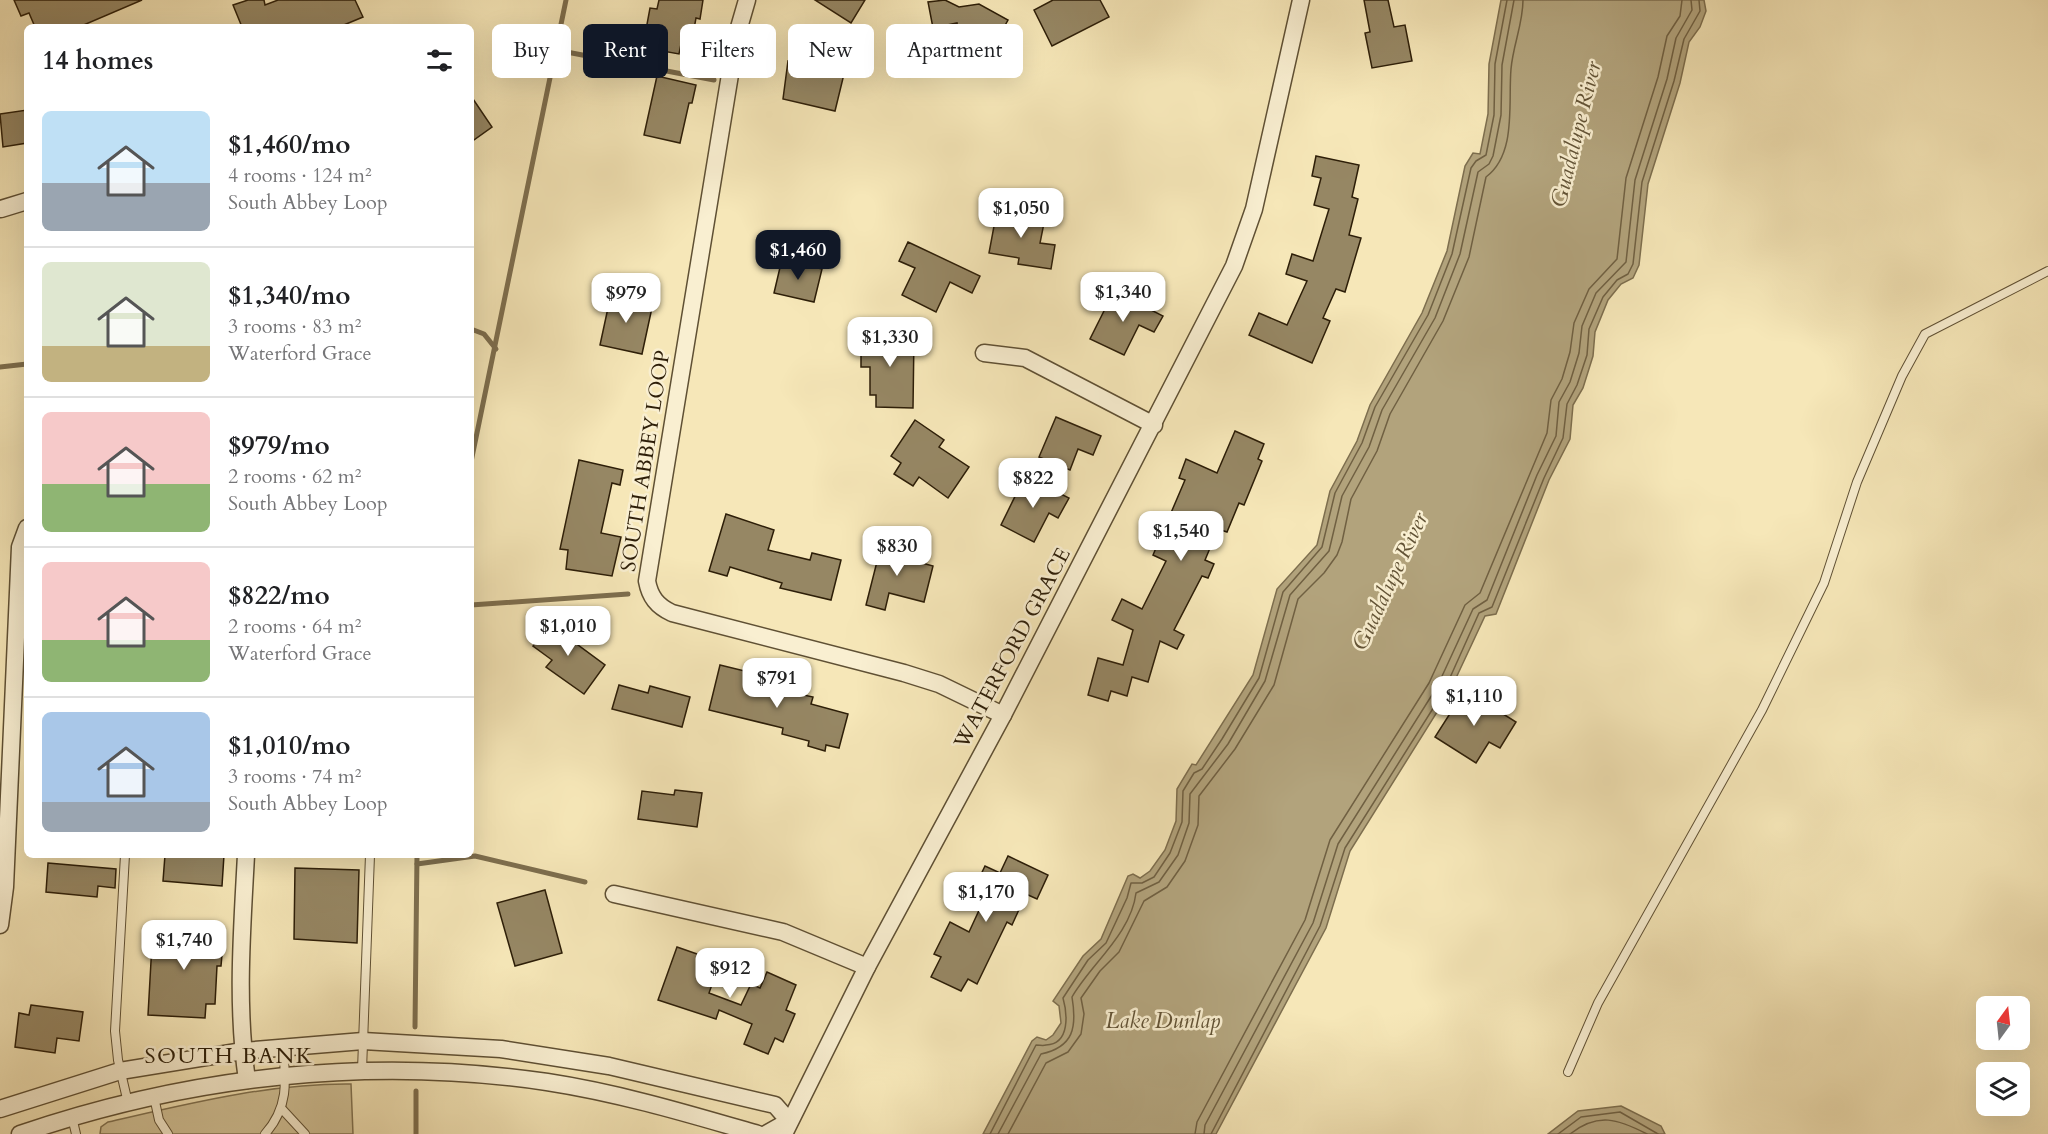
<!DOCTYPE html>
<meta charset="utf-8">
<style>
body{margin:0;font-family:Cardo,serif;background:#f6f6f6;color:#202124;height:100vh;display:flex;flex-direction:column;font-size:22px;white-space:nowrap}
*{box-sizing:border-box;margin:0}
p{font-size:20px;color:#757577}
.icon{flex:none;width:33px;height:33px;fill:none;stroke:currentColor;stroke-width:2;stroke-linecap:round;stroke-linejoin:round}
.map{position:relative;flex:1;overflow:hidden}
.drawer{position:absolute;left:24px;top:24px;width:450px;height:834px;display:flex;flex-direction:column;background:#fff;border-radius:9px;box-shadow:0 6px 24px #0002}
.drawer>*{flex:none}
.top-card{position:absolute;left:492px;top:24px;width:570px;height:54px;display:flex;gap:12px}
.needle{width:39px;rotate:15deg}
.buttons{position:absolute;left:1976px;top:996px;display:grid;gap:12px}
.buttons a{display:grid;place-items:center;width:54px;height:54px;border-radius:9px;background:#fff;box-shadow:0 6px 24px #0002;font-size:30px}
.price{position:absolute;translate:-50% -51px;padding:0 14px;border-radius:12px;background:#fff;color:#222;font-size:20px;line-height:39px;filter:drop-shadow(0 2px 3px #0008)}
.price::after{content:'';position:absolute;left:50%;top:36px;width:18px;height:14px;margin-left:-9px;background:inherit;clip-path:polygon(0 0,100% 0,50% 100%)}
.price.selected{background:#111827;color:#fff}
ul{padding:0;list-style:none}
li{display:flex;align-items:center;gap:18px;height:150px;padding:0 18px}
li+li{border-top:2px solid #e0e0e0}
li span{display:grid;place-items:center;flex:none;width:168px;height:120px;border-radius:9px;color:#555}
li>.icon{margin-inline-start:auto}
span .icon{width:72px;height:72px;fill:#fffc;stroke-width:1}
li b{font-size:26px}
h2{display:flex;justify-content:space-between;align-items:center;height:72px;padding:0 18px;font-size:26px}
.pill{padding:0 21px;border-radius:9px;background:#fff;box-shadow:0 6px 24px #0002;font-size:21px;line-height:54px}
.pill.selected{background:#111827;color:#fff}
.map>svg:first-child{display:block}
</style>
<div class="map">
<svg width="2048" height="1134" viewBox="0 0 2048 1134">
<rect width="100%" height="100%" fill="#f6e7b8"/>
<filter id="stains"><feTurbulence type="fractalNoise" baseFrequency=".00333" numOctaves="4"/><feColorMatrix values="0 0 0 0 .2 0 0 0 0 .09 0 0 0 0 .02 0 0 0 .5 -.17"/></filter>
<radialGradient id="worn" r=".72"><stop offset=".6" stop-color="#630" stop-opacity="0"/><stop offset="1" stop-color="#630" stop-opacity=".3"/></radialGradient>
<!-- green -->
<path fill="#d4c59a" stroke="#807251" stroke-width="1.5" d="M351 1084 353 1134H100L101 1127 108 1122C187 1104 270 1083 351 1084Z"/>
<!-- water -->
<g fill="#b2a37c" stroke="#7d6e4e" stroke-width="1.5">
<path d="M1501 0H1704L1706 11 1700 27 1689 42 1680 83 1648 184 1639 265 1633 278 1621 284 1608 300 1595 332 1593 356 1583 388 1573 405 1570 439 1549 480 1496 614 1485 616 1449 693 1350 851 1326 928 1216 1134H983L1032 1041 1037 1037 1046 1040 1053 1035 1061 1023 1059 1006 1053 1001 1083 956 1101 939 1128 876 1133 874 1140 878 1150 871 1165 850 1176 821 1177 789 1192 764 1196 765 1253 675 1277 589 1317 545 1330 491 1357 441 1370 405 1422 313 1447 251 1465 166 1473 153 1480 154 1488 114 1489 64Z"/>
<path d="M1621 1106 1661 1126 1665 1134H1548L1578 1111Z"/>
</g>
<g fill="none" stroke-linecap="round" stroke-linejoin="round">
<!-- shore -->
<g stroke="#706042" stroke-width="1.5">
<path d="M990 1134 1036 1045C1040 1045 1043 1046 1046 1045 1071 1044 1067 1012 1063 998L1088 960 1106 943 1127 898 1131 883H1142L1154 877 1170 853 1182 822 1183 791 1194 773 1202 769 1222 739 1259 678 1283 592 1322 547 1335 493 1362 443 1375 407 1428 315 1452 254 1471 168 1476 161 1486 155 1494 115 1495 64 1507 0"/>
<path d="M998 1134 1041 1054C1074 1047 1077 1027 1072 997 1091 964 1131 934 1136 893L1159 882 1178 855 1189 823 1190 794 1228 744 1265 681 1290 595 1329 551 1342 496 1369 447 1382 410 1435 318 1460 254 1478 172 1489 164 1493 156 1501 115 1502 65 1514 0"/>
<path d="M1008 1134 1046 1063 1068 1052 1081 1034 1084 1014 1081 998 1100 971 1119 952 1144 901 1167 887 1185 861 1198 825 1199 796 1235 749 1274 685 1298 599 1324 573 1337 555 1342 542 1351 499 1377 451 1390 414 1443 321 1469 257 1486 177C1517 154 1508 103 1511 69 1513 45 1523 24 1523 0"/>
<path d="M1195 1134 1197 1122 1305 920 1330 840 1429 683 1465 605 1480 593 1547 433 1551 400 1562 379 1570 352 1574 323 1589 289 1617 259 1626 178 1658 77 1667 36 1680 16 1682 0"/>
<path d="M1204 1134 1205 1125 1313 923 1338 844 1437 687 1473 609 1487 600 1537 475 1556 436 1559 402 1570 382 1579 353 1582 326 1596 293 1626 262 1635 180 1667 79 1676 38 1692 10 1691 0"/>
<path d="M1211 1134 1320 926 1345 848 1444 691 1479 613 1492 607 1544 478 1563 438 1567 404 1577 385 1587 355 1589 329 1603 297 1617 280 1628 274 1633 264 1642 182 1674 81 1684 39 1700 11 1699 0"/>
<path d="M1558 1134 1581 1117 1620 1112 1658 1134"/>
<path d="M1570 1134C1598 1112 1618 1119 1647 1134"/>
</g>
<!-- stream -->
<g stroke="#7d6e4e" stroke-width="5">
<path d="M556 50 714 80"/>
<path d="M471 329 484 334 496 349"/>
<path d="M0 367 27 364"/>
<path d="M471 462 566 0"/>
<path d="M471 605 628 594"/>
<path d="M417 864 475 856 585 882"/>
<path d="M415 1027 417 855"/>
<path d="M416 1091V1134"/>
</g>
</g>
<!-- building -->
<g fill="#968764" stroke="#2d1e08" stroke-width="1.5">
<path d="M14 0H142L79 27H35L29 13 21 16Z"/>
<path d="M248 0H264L265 5 278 0H355L363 17 339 27H242L233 5Z"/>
<path d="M659 0H703L700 19 696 18 691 45 681 44 679 54 651 49 653 37 645 35 650 8 657 9Z"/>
<path d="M815 0H865L851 23Z"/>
<path d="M945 0 959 7 979 4 1008 20 986 59 972 51 971 44 960 38 957 23 933 28 928 2Z"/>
<path d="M1053 0H1100L1109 17 1052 46 1034 10Z"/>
<path d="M1364 0H1388L1394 27 1405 25 1412 61 1372 68 1365 33 1370 32Z"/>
<path d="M788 61 844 74 835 111 783 99Z"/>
<path d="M657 76 696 85 692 103H689L680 143 644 135Z"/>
<path d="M471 96 492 127 471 142Z"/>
<path d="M27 110V143L3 147 0 114Z"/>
<path d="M1316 156 1359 165 1352 197 1358 199 1349 235 1361 238 1345 292 1336 289 1323 318 1330 321 1312 363 1249 335 1259 313 1287 325 1307 281 1286 274 1292 254 1313 261 1329 209 1314 205 1321 178 1312 176Z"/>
<path d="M997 210 1045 218 1040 243 1055 245 1051 269 1018 264 1019 258 989 253Z"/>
<path d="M908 242 980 276 972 293 950 282 936 312 902 295 915 268 899 261Z"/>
<path d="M782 259 822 269 814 302 774 293Z"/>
<path d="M1114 291 1163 316 1154 332 1139 325 1124 355 1090 339Z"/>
<path d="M611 294 653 303 642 354 600 345Z"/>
<path d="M861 333 914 336 913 408 876 407V395H870V367H861Z"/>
<path d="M1056 417 1101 436 1093 455 1078 449 1070 470 1039 457Z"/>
<path d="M915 420 944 440 939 447 969 467 948 498 919 477 913 486 894 474 901 463 891 456Z"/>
<path d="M1235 431 1264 444 1258 459 1262 461 1244 505 1239 503 1227 532 1218 529 1205 560 1214 564 1208 578 1202 576 1174 630 1184 635 1177 649 1160 641 1148 682 1132 677 1127 696 1111 691 1108 701 1088 695 1098 658 1123 665 1133 630 1112 620 1122 599 1142 609 1166 561 1153 555 1185 480 1179 478 1186 459 1217 473Z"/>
<path d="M579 460 623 470 620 485 612 483 601 533 621 537 612 576 566 569 568 550 560 549Z"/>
<path d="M1025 476 1069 498 1058 518 1049 513 1034 542 1001 525Z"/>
<path d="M726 514 774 530 768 550 810 560 812 553 841 560 831 600 780 588 782 583 730 567 727 576 709 571Z"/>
<path d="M884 534 897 538 893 555 933 566 924 602 889 593 885 610 866 605Z"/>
<path d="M553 618 574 633 570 639 605 665 584 694 546 667 552 660 533 646Z"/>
<path d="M720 665 757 674 754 684 813 697 811 704 848 714 839 748 826 745 825 751 808 746 809 741 782 734 783 728 709 710Z"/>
<path d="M619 685 648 693 650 686 690 697 682 727 612 709Z"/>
<path d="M1465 690 1516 722 1500 748 1489 742 1476 763 1435 737Z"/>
<path d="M675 790 702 793 697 827 638 819 642 791 674 795Z"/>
<path d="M165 855H224L222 886 163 881Z"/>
<path d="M1008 856 1048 875 1037 899 1026 894 1012 925 1007 922 977 984 968 979 961 991 931 977 941 957 934 954 950 922 969 932 987 893 975 887 985 866 1000 873Z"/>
<path d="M48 863 116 869 115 888 98 886 97 897 46 892Z"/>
<path d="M295 868 359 870 357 943 294 939Z"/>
<path d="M545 890 562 953 515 966 497 903Z"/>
<path d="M153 926 224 932 221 966H217L215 1004H206L205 1018 148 1015Z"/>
<path d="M677 947 720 962 709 993 741 1005 751 984 760 988 767 972 796 985 786 1010 795 1014 783 1042 775 1038 768 1054 744 1044 752 1024 719 1010 716 1019 658 1000Z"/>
<path d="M31 1005 83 1012 79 1041 57 1038 55 1053 15 1047 19 1013 29 1015Z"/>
</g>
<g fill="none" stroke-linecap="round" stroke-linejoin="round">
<defs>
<g id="service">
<path d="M125 855 115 1031 118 1060 128 1103"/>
<path d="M362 1070 370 855"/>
<path d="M1568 1072 1598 1003 1762 710 1824 583 1857 482 1902 376 1925 334 2048 271"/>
<path d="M154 1097 159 1120 168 1134"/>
<path d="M281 1108 305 1134"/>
<path d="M72 1117 76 1134"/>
<path d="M265 1134C289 1107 286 1081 283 1047"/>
</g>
<g id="minor">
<path d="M747 0 736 38 647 581C650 597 657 606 672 613L904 673 939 684 1003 715"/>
<path d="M1 209 27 201"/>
<path d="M984 353 1025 358 1154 425"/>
<path d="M246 855C242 931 236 1004 247 1080"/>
<path d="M614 894 783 932 867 967"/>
<path d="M0 925 5 887 20 547 27 528"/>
<path d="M0 1109 120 1071 243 1051 363 1041 501 1049 609 1066 775 1105 789 1121 766 1134"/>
<path d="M20 1134C190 1076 369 1056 547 1082 619 1093 689 1114 758 1134"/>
<path d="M784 1134 867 967 1003 715 1234 266 1254 209 1301 0"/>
</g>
</defs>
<!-- service casing -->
<use href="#service" stroke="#5f5034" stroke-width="10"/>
<!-- minor casing -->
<use href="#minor" stroke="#5f5034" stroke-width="19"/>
<!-- service -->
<use href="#service" stroke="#f9efd1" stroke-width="8"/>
<!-- minor -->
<use href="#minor" stroke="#f9efd1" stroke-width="16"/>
</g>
<g text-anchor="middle" stroke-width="5" stroke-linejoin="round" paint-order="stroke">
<!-- street labels -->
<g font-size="21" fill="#2d1e08" stroke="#f9efd1">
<text transform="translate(645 461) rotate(-81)" y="7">SOUTH ABBEY LOOP</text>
<text transform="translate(1012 648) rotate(-62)" y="7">WATERFORD GRACE</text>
</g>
<!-- water labels -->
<g font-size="22" font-style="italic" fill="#625336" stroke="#f9efd1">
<text transform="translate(1575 134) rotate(-76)" y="8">Guadalupe River</text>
<text transform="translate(1389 581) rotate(-65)" y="8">Guadalupe River</text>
<text x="1163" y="1028">Lake Dunlap</text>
</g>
<!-- neighbourhood labels -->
<g font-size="22" letter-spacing="1.5" fill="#2d1e08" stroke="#f9efd1">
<text x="229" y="1063">SOUTH BANK</text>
</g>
</g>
<rect width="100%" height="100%" filter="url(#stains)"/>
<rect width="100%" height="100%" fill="url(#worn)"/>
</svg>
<div class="buttons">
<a><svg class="needle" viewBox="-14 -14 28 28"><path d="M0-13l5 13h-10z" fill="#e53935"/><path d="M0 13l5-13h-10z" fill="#757577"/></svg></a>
<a><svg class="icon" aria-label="layers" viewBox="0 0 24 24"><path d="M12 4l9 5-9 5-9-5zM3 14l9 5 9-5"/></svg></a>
</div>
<b class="price" style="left:1021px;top:239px">$1,050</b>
<b class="price selected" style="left:798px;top:281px">$1,460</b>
<b class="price" style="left:1123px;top:323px">$1,340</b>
<b class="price" style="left:626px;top:324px">$979</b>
<b class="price" style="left:890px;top:368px">$1,330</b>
<b class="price" style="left:1033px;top:509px">$822</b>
<b class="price" style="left:1181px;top:562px">$1,540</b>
<b class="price" style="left:897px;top:577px">$830</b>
<b class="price" style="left:568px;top:657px">$1,010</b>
<b class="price" style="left:777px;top:709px">$791</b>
<b class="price" style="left:1474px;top:727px">$1,110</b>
<b class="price" style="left:986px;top:923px">$1,170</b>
<b class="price" style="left:184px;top:971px">$1,740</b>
<b class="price" style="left:730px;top:999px">$912</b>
<div class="top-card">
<a class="pill">Buy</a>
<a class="pill selected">Rent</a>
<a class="pill">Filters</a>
<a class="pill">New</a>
<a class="pill">Apartment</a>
</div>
<section class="drawer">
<h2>14 homes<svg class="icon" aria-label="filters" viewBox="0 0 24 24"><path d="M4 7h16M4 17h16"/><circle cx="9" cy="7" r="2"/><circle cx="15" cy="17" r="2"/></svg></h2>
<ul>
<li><span style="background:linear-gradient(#bfe0f5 60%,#9aa5b1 0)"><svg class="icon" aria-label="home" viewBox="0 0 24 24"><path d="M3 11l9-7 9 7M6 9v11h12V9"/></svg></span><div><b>$1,460/mo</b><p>4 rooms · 124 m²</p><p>South Abbey Loop</p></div></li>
<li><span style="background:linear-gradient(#dfe7d0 70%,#c2b280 0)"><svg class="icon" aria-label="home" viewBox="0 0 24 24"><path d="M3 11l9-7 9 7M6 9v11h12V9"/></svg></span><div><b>$1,340/mo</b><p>3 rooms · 83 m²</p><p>Waterford Grace</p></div></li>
<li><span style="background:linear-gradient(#f6c9c9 60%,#8fb573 0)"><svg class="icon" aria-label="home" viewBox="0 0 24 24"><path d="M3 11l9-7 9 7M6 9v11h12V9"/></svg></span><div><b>$979/mo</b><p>2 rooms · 62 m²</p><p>South Abbey Loop</p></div></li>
<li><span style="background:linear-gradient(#f6c9c9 65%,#8fb573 0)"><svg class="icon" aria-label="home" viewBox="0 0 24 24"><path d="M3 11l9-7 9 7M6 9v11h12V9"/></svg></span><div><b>$822/mo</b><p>2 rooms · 64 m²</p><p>Waterford Grace</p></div></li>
<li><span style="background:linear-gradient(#a9c7e8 75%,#9aa5b1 0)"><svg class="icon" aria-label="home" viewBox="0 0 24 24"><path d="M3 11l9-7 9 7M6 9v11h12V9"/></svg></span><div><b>$1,010/mo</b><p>3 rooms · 74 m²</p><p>South Abbey Loop</p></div></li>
</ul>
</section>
</div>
